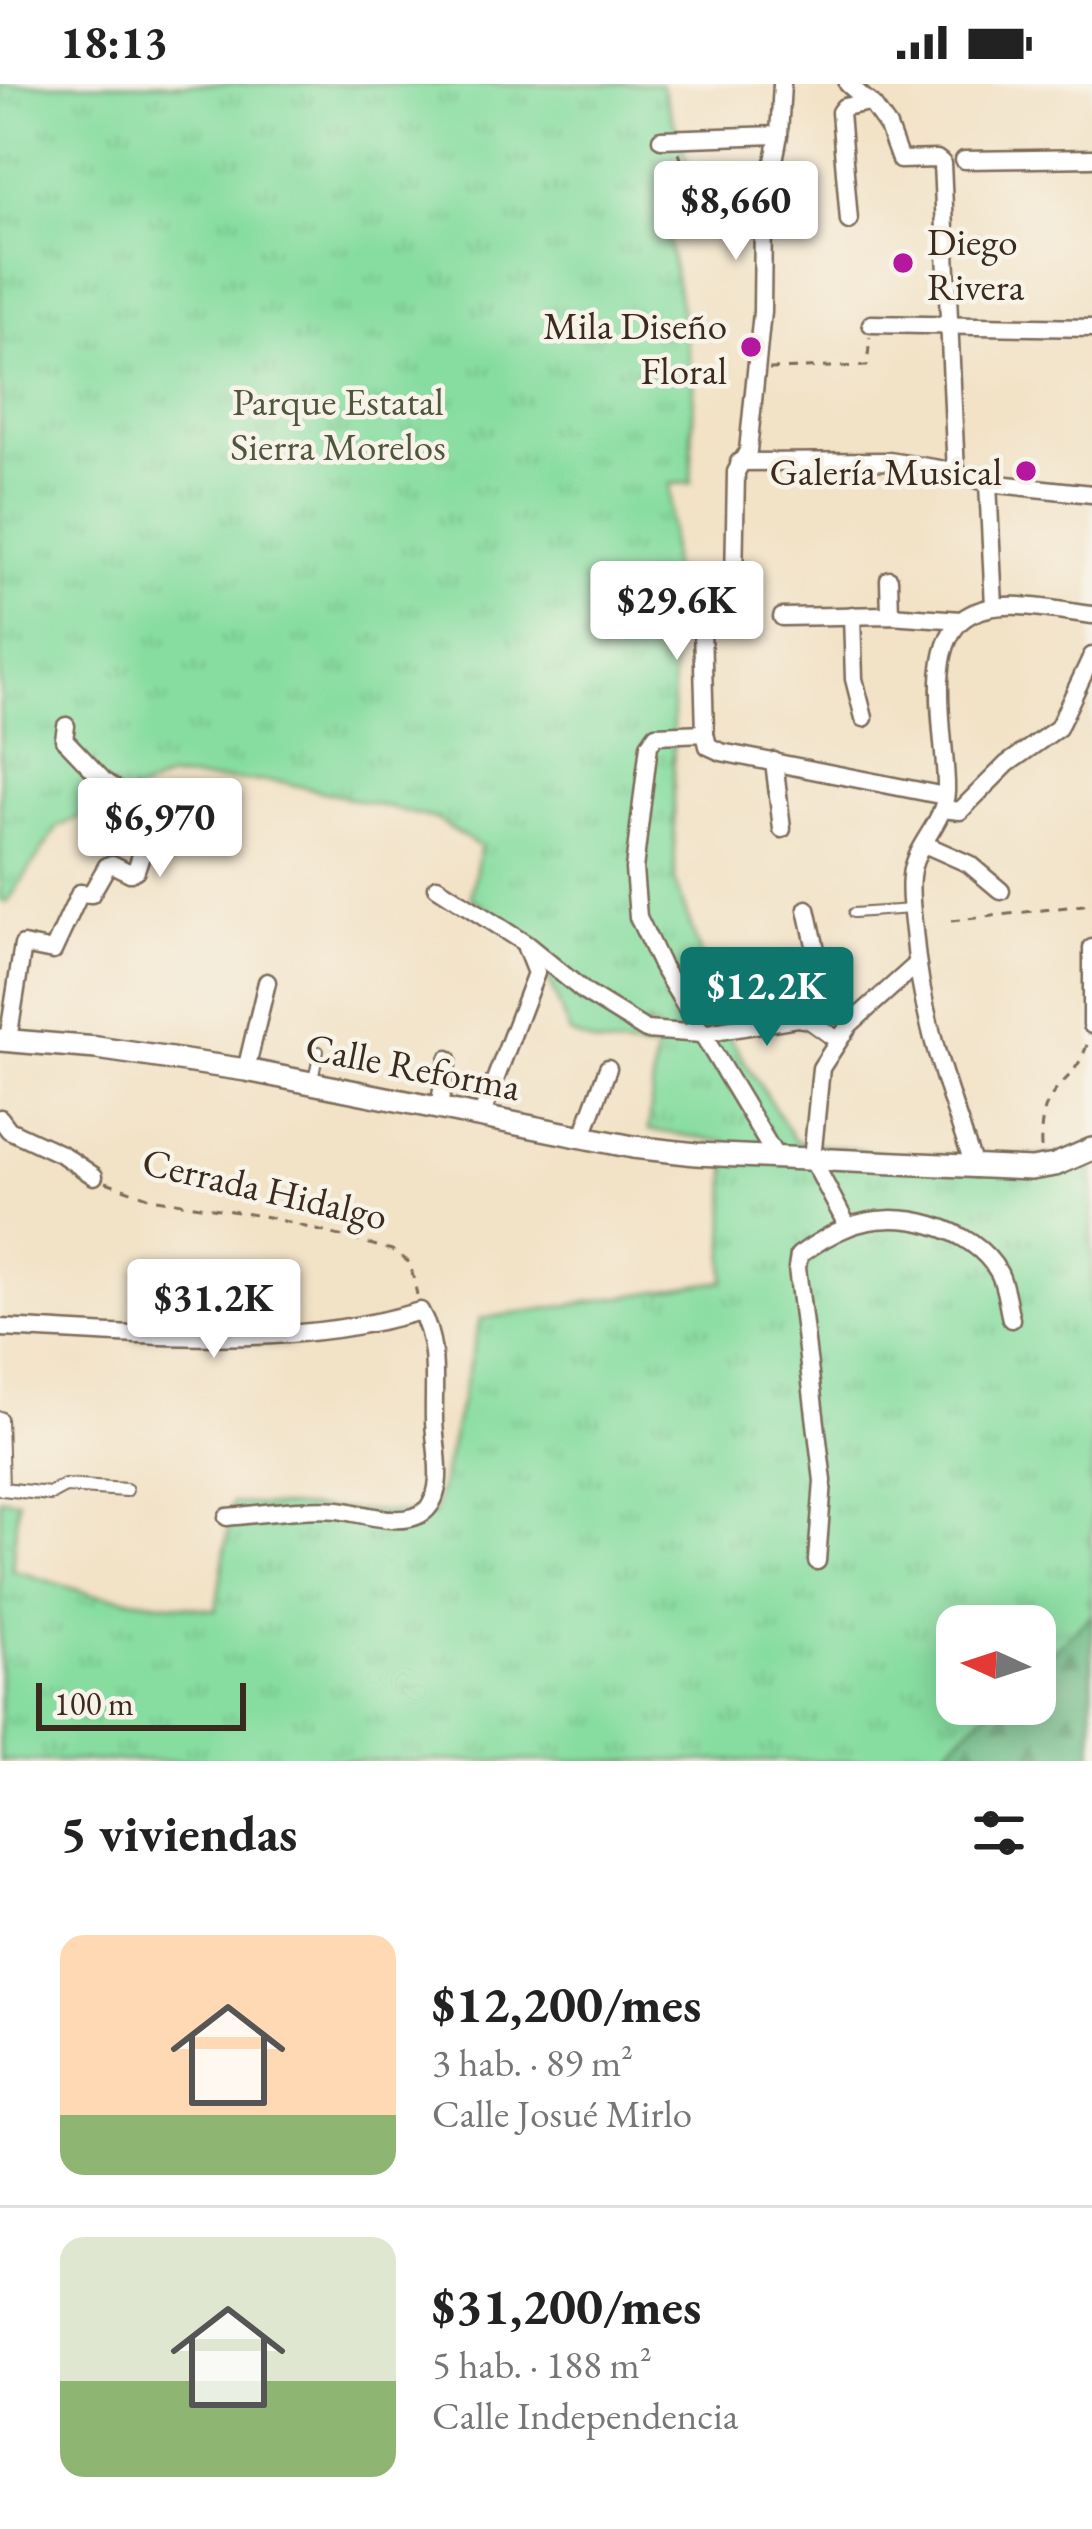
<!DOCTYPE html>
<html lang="es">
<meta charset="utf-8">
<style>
body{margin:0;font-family:"EB Garamond",serif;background:#f2f2f2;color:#222;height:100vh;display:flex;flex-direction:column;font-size:45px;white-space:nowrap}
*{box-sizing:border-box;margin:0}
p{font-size:39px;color:#767676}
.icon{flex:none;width:66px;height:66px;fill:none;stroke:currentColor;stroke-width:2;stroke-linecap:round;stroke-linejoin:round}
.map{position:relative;height:1677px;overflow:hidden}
.details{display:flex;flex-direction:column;background:#fff;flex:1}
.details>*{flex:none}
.needle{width:78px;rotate:273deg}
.buttons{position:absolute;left:936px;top:1521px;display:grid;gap:24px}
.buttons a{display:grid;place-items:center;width:120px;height:120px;border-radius:24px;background:#fff;box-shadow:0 6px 30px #0003;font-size:60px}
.scale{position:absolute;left:36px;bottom:30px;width:210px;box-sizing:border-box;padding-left:12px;border:6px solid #3b2a1e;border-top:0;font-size:33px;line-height:42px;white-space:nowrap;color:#3b2a1e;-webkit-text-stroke:9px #f7f3e8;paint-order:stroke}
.price{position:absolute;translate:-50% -102px;padding:0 27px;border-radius:12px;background:#fff;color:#222;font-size:39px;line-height:78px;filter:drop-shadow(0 3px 6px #0008)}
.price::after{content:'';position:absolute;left:50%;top:72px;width:36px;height:27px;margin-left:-18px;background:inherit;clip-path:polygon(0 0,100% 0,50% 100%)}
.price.on{background:#0f766e;color:#fff}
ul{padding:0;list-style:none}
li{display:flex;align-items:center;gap:36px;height:300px;padding:0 60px}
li+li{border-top:3px solid #e0e0e0}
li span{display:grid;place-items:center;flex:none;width:336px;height:240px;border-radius:24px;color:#555}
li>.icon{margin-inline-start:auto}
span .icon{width:144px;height:144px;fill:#fffc;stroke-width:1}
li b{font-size:51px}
h2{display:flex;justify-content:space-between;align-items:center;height:144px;padding:0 60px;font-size:51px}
.status{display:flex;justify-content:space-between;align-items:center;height:84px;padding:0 60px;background:#fff;direction:ltr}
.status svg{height:33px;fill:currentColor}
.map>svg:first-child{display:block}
</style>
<div class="status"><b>18:13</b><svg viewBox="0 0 49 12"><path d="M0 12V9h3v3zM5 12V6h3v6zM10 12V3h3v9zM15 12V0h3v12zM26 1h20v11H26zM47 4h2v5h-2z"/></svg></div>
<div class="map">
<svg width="1092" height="1677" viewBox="0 0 1092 1677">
<defs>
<pattern id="grass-tufts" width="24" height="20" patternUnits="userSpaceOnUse" patternTransform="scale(3)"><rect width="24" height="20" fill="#87dda0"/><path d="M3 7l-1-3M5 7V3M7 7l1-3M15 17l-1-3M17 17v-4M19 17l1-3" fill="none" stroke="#75be89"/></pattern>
<pattern id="forest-firs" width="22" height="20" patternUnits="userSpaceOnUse" patternTransform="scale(3)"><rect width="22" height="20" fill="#6dbc86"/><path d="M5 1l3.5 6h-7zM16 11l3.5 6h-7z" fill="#5b996d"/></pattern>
</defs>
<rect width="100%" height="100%" fill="#f7f3e8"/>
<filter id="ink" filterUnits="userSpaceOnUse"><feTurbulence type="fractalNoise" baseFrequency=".00833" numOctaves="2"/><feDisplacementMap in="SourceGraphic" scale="24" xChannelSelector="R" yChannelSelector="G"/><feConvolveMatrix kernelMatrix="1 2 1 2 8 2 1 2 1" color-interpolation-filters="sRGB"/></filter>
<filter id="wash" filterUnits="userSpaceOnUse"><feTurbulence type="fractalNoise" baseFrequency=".004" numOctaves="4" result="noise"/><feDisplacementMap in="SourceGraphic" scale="48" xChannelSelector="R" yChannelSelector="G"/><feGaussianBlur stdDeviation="2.7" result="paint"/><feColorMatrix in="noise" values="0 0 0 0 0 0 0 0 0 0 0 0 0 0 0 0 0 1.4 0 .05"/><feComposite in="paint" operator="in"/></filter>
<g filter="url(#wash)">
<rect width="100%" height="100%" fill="#f2e2c6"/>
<!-- grass -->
<path fill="url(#grass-tufts)" stroke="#61845f" stroke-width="3" fill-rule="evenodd" d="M0 0H661L704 125 665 136 694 300 691 399 670 400 675 797 729 952 795 1057 898 1072H1092V1677H0V1414L18 1416 12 1486 91 1510 216 1526 232 1419 434 1431 480 1235 724 1197 728 1058 649 1046 657 946 647 939 650 966 599 961 570 950 534 857 471 813 480 763 436 735 282 698 169 694 58 743 7 819 0 816ZM957 1542H1035V1620H957Z"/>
<!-- forest -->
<path fill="url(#forest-firs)" stroke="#547352" stroke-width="3" d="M1092 1531V1677H933L995 1620H1035V1583Z"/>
</g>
<g filter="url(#ink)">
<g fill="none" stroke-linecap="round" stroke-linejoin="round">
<defs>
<g id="service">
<path d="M853 829 912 825"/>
<path d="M313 996 319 967"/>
</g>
<path id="pedestrian" d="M0 1334 2 1405 50 1410 65 1402 126 1406"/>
<g id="minor">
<path d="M848 0 873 22 888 43 900 76 937 75 942 79 956 389"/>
<path d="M661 55 779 51"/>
<path d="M964 76 1092 74"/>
<path d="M849 137 840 28 844 23 869 18"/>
<path d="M871 240 1092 244"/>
<path d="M739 378 889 377 940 385 988 399 1092 410"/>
<path d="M988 399 994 522"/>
<path d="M889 495 890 531"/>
<path d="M852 531 854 595 864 634"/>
<path d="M782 533 890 531 961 536"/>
<path d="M705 649 701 510 734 499 736 388 748 367 762 228 763 134 779 51 782 0"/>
<path d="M774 677 782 745"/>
<path d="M943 725 960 727 1007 680 1058 644 1092 572"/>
<path d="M924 760 969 780 1001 807"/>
<path d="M437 803 526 860 586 909 646 946 702 950 797 934 809 936 837 956"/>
<path d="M807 825 821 888 849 941"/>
<path d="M1092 864V941"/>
<path d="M8 956 23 861 53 867 80 809 91 810 107 782 112 780 130 789 136 786 152 738 150 728 104 697 64 655 66 642"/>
<path d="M246 986 267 898"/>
<path d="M439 1022 448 975"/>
<path d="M482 1030 536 889 526 864"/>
<path d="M0 1034 9 1046 63 1071 94 1092"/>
<path d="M582 1054 608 984"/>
<path d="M776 1073 661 881 638 833 634 785 649 661 656 651 705 649 708 662 721 668 945 712"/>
<path d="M975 1085C947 1003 921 934 914 847 912 829 909 810 911 792 914 761 944 740 946 708 948 663 921 563 966 533 999 511 1055 527 1092 531"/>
<path d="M848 1143 812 1075 821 984 849 941 917 880"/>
<path d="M0 1244C138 1250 286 1267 420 1227 439 1260 433 1298 434 1335 434 1361 447 1404 427 1425 407 1446 362 1429 338 1426 302 1423 263 1430 227 1433"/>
<path d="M817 1477 823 1397 797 1184 799 1171C813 1161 833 1149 848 1143 897 1123 973 1142 999 1189 1006 1202 1007 1220 1011 1235"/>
</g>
<path id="tertiary" d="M0 956 97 964 246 986 633 1063 696 1070 1031 1085 1055 1081 1092 1065"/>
</defs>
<!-- service casing -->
<use href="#service" stroke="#7b6a59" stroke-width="12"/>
<!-- pedestrian casing -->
<use href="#pedestrian" stroke="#7b6a59" stroke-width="16"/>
<!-- minor casing -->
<use href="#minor" stroke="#7b6a59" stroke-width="21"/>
<!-- tertiary casing -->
<use href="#tertiary" stroke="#7b6a59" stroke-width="26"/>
<!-- path -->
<g stroke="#7b6a59" stroke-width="3" stroke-dasharray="9 9" stroke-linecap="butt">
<path d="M679 68 684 86 712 85 721 110 750 116"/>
<path d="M769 285 867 282 870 253"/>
<path d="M951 837 1092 820"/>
<path d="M1041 1064C1038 994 1074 1008 1088 957"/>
<path d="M106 1098 151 1114 268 1133 392 1166 410 1179 417 1211"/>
</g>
<!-- service -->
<use href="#service" stroke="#fff" stroke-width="8"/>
<!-- pedestrian -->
<use href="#pedestrian" stroke="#fff" stroke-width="12"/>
<!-- minor -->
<use href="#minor" stroke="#fff" stroke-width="16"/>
<!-- tertiary -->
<use href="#tertiary" stroke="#fff" stroke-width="21"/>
</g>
</g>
<!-- markers -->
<g fill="#b5179e" stroke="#f7f3e8" stroke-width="4.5">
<circle cx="903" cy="179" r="12"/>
<circle cx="751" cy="263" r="12"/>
<circle cx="1026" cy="387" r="12"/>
</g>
<g text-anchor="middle" stroke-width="9" stroke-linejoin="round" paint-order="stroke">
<!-- poi labels -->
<g font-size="39" fill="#3b2a1e" stroke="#f7f3e8" text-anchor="end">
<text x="927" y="171" text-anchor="start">Diego<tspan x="927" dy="45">Rivera</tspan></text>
<text x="727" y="255">Mila Diseño<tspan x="727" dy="45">Floral</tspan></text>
<text x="1002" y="401">Galería Musical</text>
</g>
<!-- park labels -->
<g font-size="39" fill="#4e573e" stroke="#f7f3e8">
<text x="338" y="331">Parque Estatal<tspan x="338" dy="45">Sierra Morelos</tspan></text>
</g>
<!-- street labels -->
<g font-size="39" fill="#3b2a1e" stroke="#f7f3e8">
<text transform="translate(413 982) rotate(11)" y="14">Calle Reforma</text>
<text transform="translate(265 1104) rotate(13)" y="14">Cerrada Hidalgo</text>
</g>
</g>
</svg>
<div class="buttons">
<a><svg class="needle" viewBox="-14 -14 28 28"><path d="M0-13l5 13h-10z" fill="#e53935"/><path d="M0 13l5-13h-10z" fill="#767676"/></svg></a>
</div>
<div class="scale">100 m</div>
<b class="price" style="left:736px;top:179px">$8,660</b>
<b class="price" style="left:677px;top:579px">$29.6K</b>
<b class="price" style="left:160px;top:796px">$6,970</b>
<b class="price on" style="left:767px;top:965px">$12.2K</b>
<b class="price" style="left:214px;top:1277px">$31.2K</b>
</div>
<section class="details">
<h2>5 viviendas<svg class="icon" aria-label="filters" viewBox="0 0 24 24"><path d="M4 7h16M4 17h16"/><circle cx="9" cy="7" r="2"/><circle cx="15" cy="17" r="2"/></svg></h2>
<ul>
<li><span style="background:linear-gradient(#ffd9b3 75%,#8fb573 0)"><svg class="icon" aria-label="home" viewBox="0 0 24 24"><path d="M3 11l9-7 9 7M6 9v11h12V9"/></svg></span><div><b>$12,200/mes</b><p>3 hab. · 89 m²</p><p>Calle Josué Mirlo</p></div></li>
<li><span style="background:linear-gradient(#dfe7d0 60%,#8fb573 0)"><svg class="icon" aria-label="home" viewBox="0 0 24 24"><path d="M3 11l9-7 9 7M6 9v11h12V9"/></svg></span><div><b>$31,200/mes</b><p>5 hab. · 188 m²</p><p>Calle Independencia</p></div></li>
</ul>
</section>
